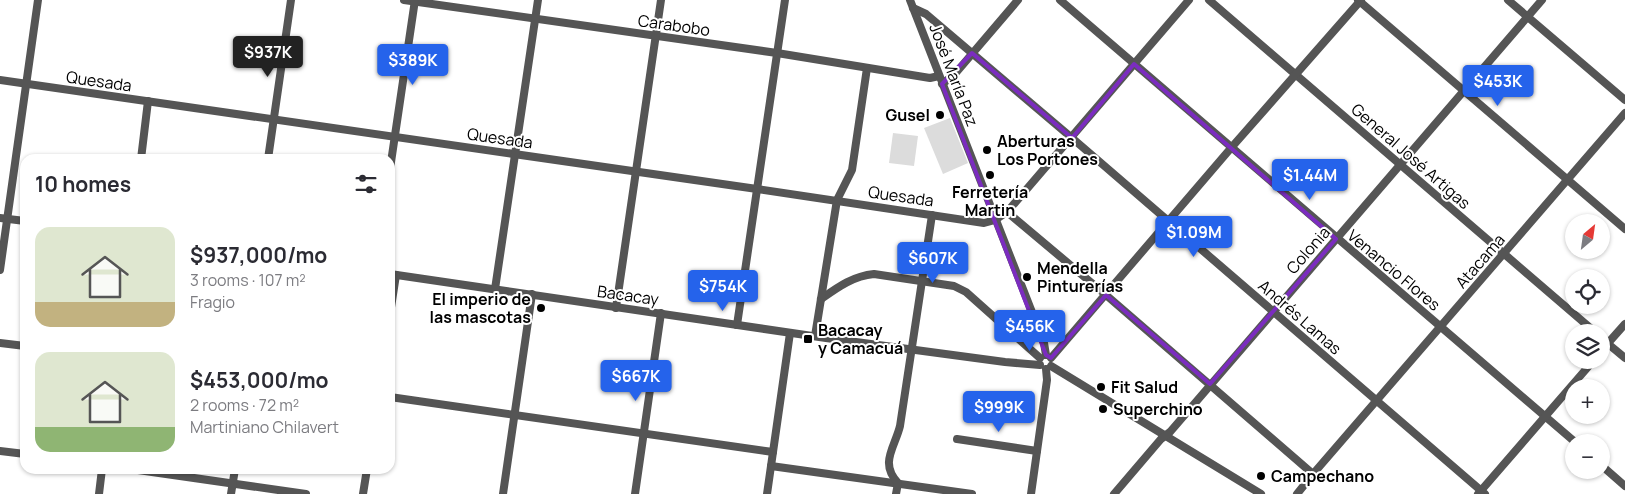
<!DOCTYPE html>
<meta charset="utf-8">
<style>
body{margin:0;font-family:Manrope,sans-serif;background:#f2f2f3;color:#2b2b33;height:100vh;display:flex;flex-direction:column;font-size:19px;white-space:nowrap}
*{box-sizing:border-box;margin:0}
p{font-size:16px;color:#7c7c81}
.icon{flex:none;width:28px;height:28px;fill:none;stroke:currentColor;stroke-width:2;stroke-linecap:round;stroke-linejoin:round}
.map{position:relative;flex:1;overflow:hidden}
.drawer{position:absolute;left:20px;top:154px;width:375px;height:320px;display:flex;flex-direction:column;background:#fff;border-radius:15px;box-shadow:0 1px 4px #0004}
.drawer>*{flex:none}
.needle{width:32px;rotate:29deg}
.tools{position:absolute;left:1565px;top:214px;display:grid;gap:10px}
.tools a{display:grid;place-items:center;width:45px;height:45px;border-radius:50%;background:#fff;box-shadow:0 1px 4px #0004;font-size:25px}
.price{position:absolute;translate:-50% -42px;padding:0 11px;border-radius:5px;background:#2563eb;color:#fff;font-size:16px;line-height:32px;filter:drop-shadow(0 1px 2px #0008)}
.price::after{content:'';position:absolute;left:50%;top:30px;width:15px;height:11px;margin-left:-8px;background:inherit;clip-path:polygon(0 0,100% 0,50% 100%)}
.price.current{background:#222;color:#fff}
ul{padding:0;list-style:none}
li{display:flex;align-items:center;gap:15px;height:125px;padding:0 15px}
li span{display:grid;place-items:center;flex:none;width:140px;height:100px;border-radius:15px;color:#555}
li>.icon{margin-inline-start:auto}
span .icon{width:60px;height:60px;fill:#fffc;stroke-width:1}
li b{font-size:21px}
h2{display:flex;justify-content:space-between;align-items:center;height:60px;padding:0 15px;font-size:21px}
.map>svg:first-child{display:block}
</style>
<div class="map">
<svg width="1625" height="494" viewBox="0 0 1625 494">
<rect width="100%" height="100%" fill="#fff"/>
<!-- green -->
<g fill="#dcdcdc">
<path d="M950 118 968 163 943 174 924 128Z"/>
<path d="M893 133 918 136 914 166 889 163Z"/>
</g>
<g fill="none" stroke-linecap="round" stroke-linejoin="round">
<!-- minor -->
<g stroke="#555" stroke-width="8">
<path d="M404 0 777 53 930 78 939 76"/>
<path d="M910 0 1044 343 1046 355"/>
<path d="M1060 0 1575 442"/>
<path d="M1209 0 1595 332"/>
<path d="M1358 0 1625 229"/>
<path d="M1508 0 1625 100"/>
<path d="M913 8 926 14 1072 138 1485 494"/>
<path d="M0 80 757 189 984 223 995 220 1007 212 1189 0"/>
<path d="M942 84 954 75 1018 0"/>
<path d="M141 159 148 101"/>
<path d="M268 159 291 0"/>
<path d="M390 169 415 0"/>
<path d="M1007 212 1106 295 1313 474"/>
<path d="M0 218 25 221"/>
<path d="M0 270 38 0"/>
<path d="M390 274 826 338 1005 362 1040 365"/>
<path d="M495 289 538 0"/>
<path d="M821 299C838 287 853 276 874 274L954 286 966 292 1040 358"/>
<path d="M616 308 661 0"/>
<path d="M390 314 396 275"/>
<path d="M737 325 785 0"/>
<path d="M815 336 837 200 852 170 867 68"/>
<path d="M1601 338 1625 358"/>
<path d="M0 343 25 346"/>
<path d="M1601 351 1625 324"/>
<path d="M1051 358 1231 148 1361 0"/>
<path d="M1051 366 1261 494"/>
<path d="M390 397 773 452"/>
<path d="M957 439 1037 451"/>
<path d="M0 451 25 454"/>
<path d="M1601 465 1625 486"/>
<path d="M771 466 972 494"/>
<path d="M131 469 306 494"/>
<path d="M99 494 102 469"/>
<path d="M231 494 235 469"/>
<path d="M363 494 367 469"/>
<path d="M503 494 532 294"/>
<path d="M635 494 661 313"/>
<path d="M767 494 790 333"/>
<path d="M896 494 898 483C879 463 895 447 900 426L932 215"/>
<path d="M1031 494 1047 380 1046 369"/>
<path d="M1114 494 1161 439 1170 432 1542 0"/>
<path d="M1297 494 1313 474 1625 113"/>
<path d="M1478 494 1594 360"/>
</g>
</g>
<!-- marked area -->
<path fill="none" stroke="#7b2cbf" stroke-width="4" stroke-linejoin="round" d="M972 53 1072 138 1134 64 1336 239 1210 384 1106 295 1051 358 1046 355 942 84Z"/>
<!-- markers -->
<g fill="#000" stroke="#fff" stroke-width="2">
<circle cx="940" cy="115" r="5"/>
<circle cx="987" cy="150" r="5"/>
<circle cx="990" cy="175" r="5"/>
<circle cx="1027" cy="277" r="5"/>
<circle cx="541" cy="308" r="5"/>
<rect x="803" y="334" width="10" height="10" rx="2.5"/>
<circle cx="1101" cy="387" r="5"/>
<circle cx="1103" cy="409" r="5"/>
<circle cx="1261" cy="476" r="5"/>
</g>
<g text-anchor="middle" stroke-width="4" stroke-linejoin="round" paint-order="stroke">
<!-- street labels -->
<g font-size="16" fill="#000" stroke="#fff">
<text transform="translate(674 25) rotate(8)" y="6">Carabobo</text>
<text transform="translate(954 75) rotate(69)" y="6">José María Paz</text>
<text transform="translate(99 81) rotate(8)" y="6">Quesada</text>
<text transform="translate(500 138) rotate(8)" y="6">Quesada</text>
<text transform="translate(1411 156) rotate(41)" y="6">General José Artigas</text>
<text transform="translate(901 196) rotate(8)" y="6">Quesada</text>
<text transform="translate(1308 250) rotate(-49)" y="6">Colonia</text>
<text transform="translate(1480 261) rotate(-49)" y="6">Atacama</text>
<text transform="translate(1394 270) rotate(40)" y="6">Venancio Flores</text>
<text transform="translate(628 295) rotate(8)" y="6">Bacacay</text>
<text transform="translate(1300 317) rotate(41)" y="6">Andrés Lamas</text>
</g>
<!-- poi labels -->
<g font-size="16" font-weight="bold" fill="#000" stroke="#fff" text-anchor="start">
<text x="930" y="121" text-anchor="end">Gusel</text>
<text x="997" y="147">Aberturas<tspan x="997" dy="18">Los Portones</tspan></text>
<text x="990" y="198" text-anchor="middle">Ferretería<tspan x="990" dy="18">Martin</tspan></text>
<text x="1037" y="274">Mendella<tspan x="1037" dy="18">Pinturerías</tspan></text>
<text x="531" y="305" text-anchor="end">El imperio de<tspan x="531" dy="18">las mascotas</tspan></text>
<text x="818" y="336">Bacacay<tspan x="818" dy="18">y Camacuá</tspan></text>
<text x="1111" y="393">Fit Salud</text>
<text x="1113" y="415">Superchino</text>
<text x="1271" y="482">Campechano</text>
</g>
</g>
</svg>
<div class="tools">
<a><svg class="needle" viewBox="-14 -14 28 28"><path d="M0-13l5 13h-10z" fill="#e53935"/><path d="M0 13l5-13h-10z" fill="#7c7c81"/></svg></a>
<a><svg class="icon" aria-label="locate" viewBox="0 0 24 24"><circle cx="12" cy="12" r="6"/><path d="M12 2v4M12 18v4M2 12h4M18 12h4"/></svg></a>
<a><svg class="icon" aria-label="layers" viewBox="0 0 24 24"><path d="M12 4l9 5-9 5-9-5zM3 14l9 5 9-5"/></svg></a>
<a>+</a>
<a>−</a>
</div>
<b class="price current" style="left:268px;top:78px">$937K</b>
<b class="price" style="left:413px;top:86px">$389K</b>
<b class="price" style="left:1498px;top:107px">$453K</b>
<b class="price" style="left:1310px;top:201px">$1.44M</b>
<b class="price" style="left:1194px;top:258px">$1.09M</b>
<b class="price" style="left:933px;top:284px">$607K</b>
<b class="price" style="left:723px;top:312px">$754K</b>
<b class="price" style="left:1030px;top:352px">$456K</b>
<b class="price" style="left:636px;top:402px">$667K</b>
<b class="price" style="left:999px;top:433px">$999K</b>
<section class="drawer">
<h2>10 homes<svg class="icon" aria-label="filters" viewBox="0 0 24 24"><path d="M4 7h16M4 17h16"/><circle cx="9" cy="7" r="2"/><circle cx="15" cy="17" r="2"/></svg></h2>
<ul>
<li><span style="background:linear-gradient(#dfe7d0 75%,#c2b280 0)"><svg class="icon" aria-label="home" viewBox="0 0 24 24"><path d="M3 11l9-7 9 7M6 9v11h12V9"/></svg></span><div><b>$937,000/mo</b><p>3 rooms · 107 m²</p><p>Fragio</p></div></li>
<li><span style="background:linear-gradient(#dfe7d0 75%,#8fb573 0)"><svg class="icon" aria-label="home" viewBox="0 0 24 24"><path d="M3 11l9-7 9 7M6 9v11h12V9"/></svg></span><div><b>$453,000/mo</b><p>2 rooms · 72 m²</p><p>Martiniano Chilavert</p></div></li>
</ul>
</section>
</div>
